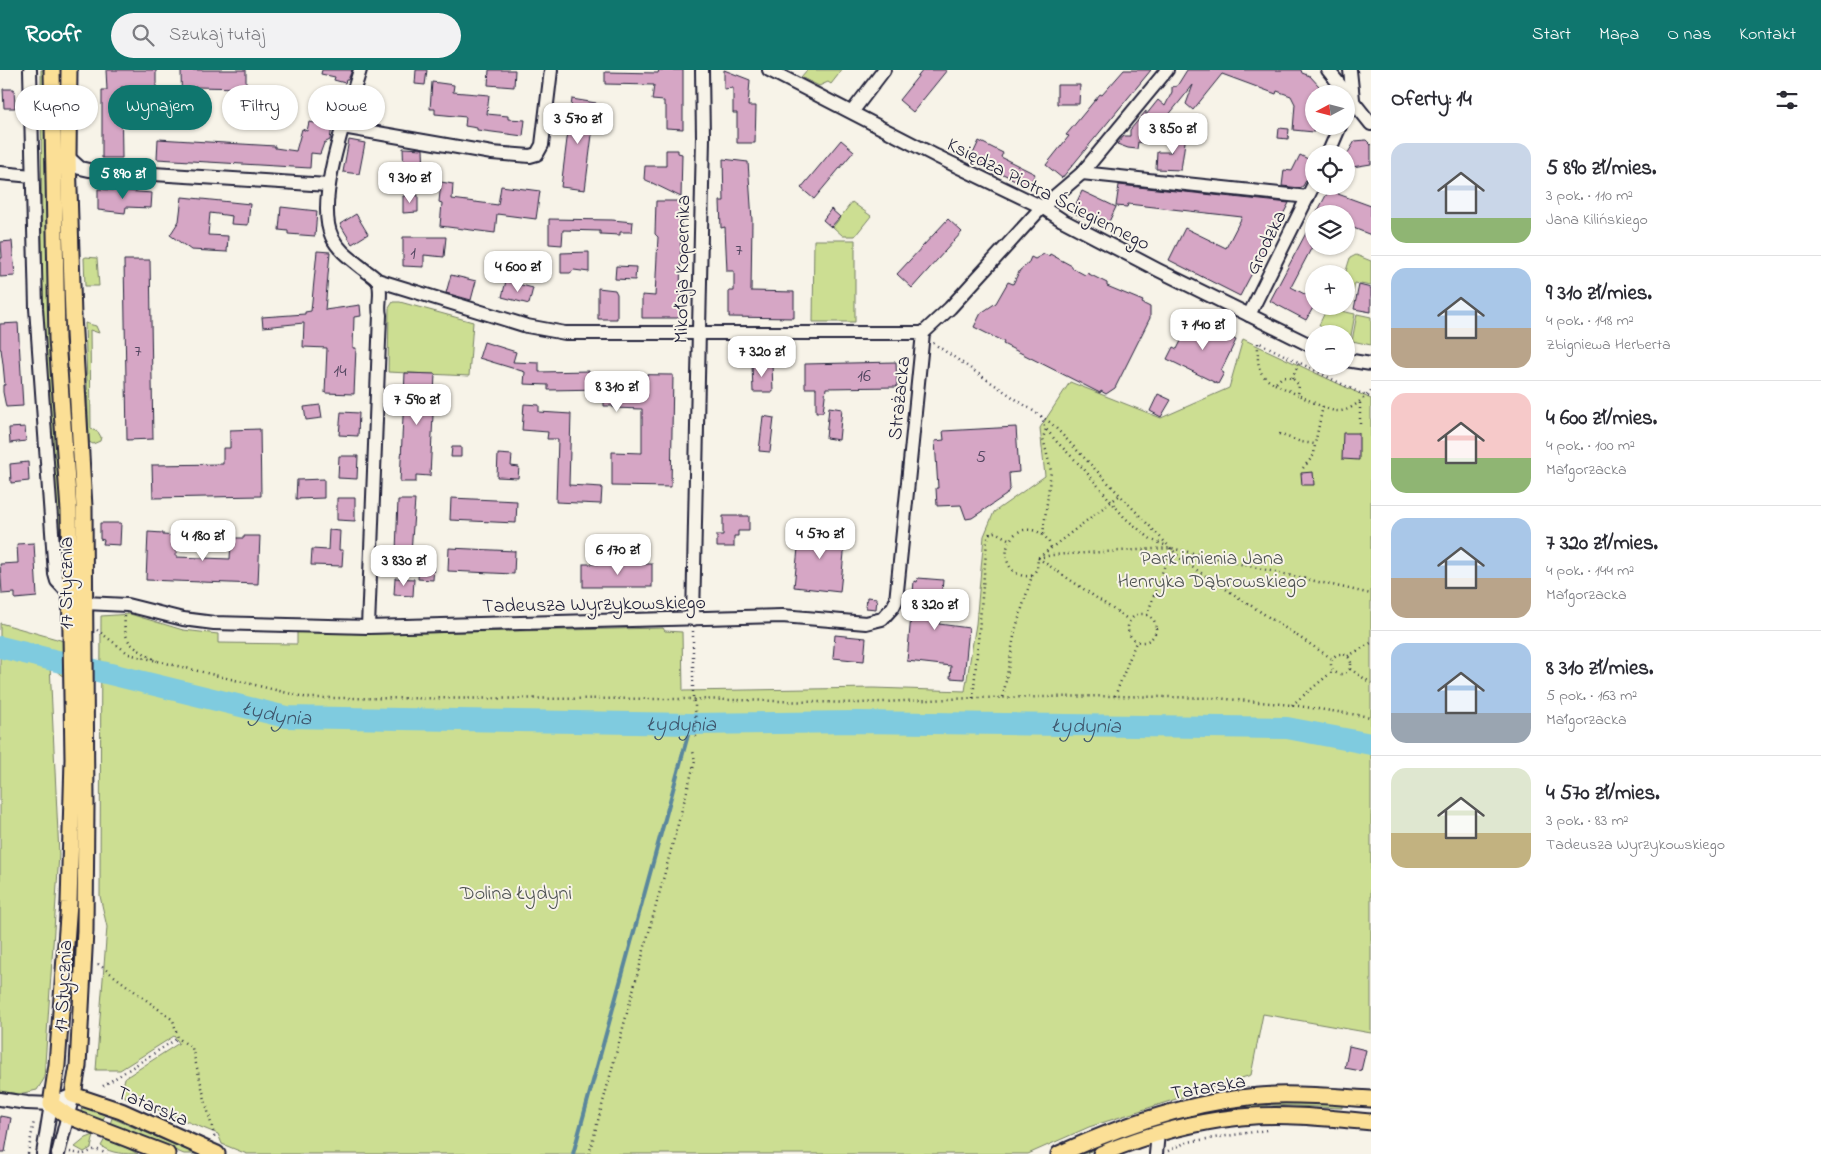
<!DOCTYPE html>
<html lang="pl">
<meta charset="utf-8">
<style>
body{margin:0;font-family:"Indie Flower",sans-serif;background:#f2f2f3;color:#2b2b33;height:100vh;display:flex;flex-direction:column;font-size:19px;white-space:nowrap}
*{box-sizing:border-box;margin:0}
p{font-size:16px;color:#7c7c81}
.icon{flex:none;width:28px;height:28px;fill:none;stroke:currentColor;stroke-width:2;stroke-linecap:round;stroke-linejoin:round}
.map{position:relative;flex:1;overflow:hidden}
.side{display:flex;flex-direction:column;background:#fff;width:450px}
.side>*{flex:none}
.top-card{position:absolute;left:15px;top:15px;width:475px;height:45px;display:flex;gap:10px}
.needle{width:32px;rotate:263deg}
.fabs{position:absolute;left:1305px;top:15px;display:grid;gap:10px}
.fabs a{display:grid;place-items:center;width:50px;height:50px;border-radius:50%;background:#fff;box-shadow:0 1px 4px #0004;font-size:25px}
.price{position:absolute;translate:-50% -42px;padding:0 11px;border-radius:10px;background:#fff;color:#222;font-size:16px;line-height:32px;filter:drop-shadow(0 1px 2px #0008)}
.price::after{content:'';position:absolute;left:50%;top:30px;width:15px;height:11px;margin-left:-8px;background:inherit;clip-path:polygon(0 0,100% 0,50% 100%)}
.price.selected{background:#0f766e;color:#fff}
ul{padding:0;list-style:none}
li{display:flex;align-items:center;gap:15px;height:125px;padding:0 20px}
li+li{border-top:1px solid #e1e1e2}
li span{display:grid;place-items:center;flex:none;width:140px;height:100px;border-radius:15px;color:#555}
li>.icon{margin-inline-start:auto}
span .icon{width:60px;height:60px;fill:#fffc;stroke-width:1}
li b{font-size:21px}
h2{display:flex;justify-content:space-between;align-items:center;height:60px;padding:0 20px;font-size:21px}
.tag{padding:0 18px;border-radius:22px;background:#fff;box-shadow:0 1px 4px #0004;font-size:18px;line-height:45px}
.tag.selected{background:#0f766e;color:#fff}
header{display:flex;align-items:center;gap:30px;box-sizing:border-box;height:70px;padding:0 25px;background:#0f766e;color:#fff}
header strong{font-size:24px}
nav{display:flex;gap:28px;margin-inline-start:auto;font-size:18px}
.search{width:350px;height:45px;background:#f2f2f3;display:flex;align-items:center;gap:12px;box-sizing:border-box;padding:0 18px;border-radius:28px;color:#7c7c81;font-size:19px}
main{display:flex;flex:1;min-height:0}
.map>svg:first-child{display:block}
</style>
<header>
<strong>Roofr</strong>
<div class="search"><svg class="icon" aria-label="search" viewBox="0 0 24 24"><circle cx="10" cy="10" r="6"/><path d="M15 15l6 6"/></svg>Szukaj tutaj</div>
<nav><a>Start</a><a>Mapa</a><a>O nas</a><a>Kontakt</a></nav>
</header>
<main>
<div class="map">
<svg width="1371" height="1084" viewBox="0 0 1371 1084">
<rect width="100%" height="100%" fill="#f7f3e8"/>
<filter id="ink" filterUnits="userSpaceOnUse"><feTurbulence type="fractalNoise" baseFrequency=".02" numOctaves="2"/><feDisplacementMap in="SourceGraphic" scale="10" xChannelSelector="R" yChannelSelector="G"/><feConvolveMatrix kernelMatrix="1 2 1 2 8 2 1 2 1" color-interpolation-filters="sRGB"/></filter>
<g filter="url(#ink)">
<!-- green -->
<g fill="#ccde92" stroke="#778066">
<path d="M41 0H47L63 444V502L60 496 46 310 42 196Z"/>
<path d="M807 0H842L831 14 828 12 819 16 801 7Z"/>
<path d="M852 132 871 146 855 166H843L833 157Z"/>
<path d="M814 170H855V252H813Z"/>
<path d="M1356 185 1371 191V216L1355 213 1352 228 1346 227V204H1345L1350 188Z"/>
<path d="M86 187 97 188 99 216H85L84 188Z"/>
<path d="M393 232H400L473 252 469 306 388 302 389 238Z"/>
<path d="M1327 238 1355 244 1350 271 1346 270V264H1319L1321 257 1319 255Z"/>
<path d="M1357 244 1371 247V275L1352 271Z"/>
<path d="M85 253 96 256 99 263 90 260 91 359 98 362 101 367 100 371 93 374 89 372Z"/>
<path d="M1243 269 1371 329V963L1263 944 1251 1005 1089 1057 1028 1084H247L222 1074 218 1064 121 1025 125 1008 179 973 174 966 120 1000H96L107 857 100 826 101 546 130 544 183 560 218 564V573L297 574V562L368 564 663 558 665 561 682 562 683 621 873 618 965 621 976 554 984 466 994 442 1045 406 1040 358 1070 312 1161 348 1229 318Z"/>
<path d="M0 553 85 577V612L61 605 50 595 59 785 44 1009 37 1020 19 1024 0 1021Z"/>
<path d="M1301 1032 1342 1034V1038L1271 1035 1216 1043 1176 1052 1119 1069 1084 1084H1075C1130 1060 1188 1042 1247 1034 1265 1031 1283 1032 1301 1032Z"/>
<path d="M84 1037 105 1045 102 1052 82 1043 81 1040Z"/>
<path d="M112 1048 196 1084H184L110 1054Z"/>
<path d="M94 1065 91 1078 84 1082 75 1077 86 1068Z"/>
<path d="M106 1067 138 1084C126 1084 111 1084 101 1076Z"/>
</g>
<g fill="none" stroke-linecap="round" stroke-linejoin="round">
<!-- stream -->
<path stroke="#5a879d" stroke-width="4" d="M573 1084 691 654"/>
<!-- river -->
<path stroke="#7fcbdf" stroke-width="22" id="s1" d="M0 577 286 647 691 654 857 652 1287 658 1371 674"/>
</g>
<!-- building -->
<g fill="#d6a6c5" stroke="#22223b">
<path d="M106 0H156V21L144 20V17H121L122 88H102V20H107Z"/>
<path d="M181 0H246V18L195 17 194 51 182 50Z"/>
<path d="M322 0H352L348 10H346L345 13 334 10 335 7 321 4Z"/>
<path d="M416 0H427L425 15 415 14Z"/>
<path d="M489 0H515L514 17 488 15Z"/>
<path d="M659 0H683V59L666 58V36H664V31L652 30 654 15 605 14V2L658 3Z"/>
<path d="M724 0 750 10 748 36H756L755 73H737V43H733V18L724 19Z"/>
<path d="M923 0H947L913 42 899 30Z"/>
<path d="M1124 0H1151L1062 108 1046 95 1069 66 1066 65 1100 24 1102 25Z"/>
<path d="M1187 0H1301L1302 3 1310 6 1319 16 1318 24H1314V62L1293 60 1295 34 1291 26 1277 21 1276 24 1222 4 1193 40 1186 34 1193 15 1159 57 1146 46 1144 73 1138 72 1137 79 1128 78 1117 74 1124 66H1130V60L1146 41V45L1158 30 1165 36 1172 22V17L1177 16Z"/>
<path d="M432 12 454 15 453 22 489 25 487 44 508 46V49L525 50 523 66 477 60V58L465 56 466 47 435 44V39H430Z"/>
<path d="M1057 15H1080L1079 34H1057Z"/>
<path d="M3 19H14L15 38H4Z"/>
<path d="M572 29 596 33 585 120 561 117Z"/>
<path d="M309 52 332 56 330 70 324 73 320 84 311 83 310 98 157 89 158 69 275 76V78L296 81 302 59 307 61Z"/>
<path d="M1279 58 1289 59 1288 69 1278 68Z"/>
<path d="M1175 63 1186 65 1181 100 1156 99 1157 82H1171L1172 73Z"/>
<path d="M349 70 365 73 359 104 343 102Z"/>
<path d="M841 70 854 81 814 129 801 118Z"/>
<path d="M1366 70 1371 75V94L1346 98V86L1355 71Z"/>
<path d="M979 71 1003 83 1001 87 1035 104 1029 117 971 88Z"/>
<path d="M403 78 423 79 424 105H404Z"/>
<path d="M666 80H678V83L682 84 681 127 644 109 645 96H666Z"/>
<path d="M1300 85 1314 92V96L1303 116 1300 118 1282 116 1284 100 1292 101Z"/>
<path d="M723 89 748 92 752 150 751 221 794 222V248L729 247V221H734V201H727L725 157 721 158 720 131H724Z"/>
<path d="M441 112 453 114 452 129 498 135 501 116 540 121 536 149 497 144 495 163 440 156 442 133 439 132Z"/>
<path d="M1119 115 1289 133 1240 226 1169 190 1185 158 1226 178 1242 147 1128 134 1127 137 1116 136Z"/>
<path d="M1331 116H1342L1338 124 1371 136V165L1346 155V144H1316Z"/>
<path d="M98 119 152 123 151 138 126 137 125 143 98 140Z"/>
<path d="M1082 121 1116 137 1106 158 1072 142Z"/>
<path d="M418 125V142L403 143V126Z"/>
<path d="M182 127 250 134 248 155 231 154 232 146 210 143 208 165 228 166 227 182 191 180 170 165 179 151Z"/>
<path d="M656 131H681L680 248H642V225L655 226 658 167 655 164Z"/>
<path d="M281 137 317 141 315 166 288 164V161L279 160Z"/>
<path d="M831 139 840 147 831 157 823 150Z"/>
<path d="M356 144 368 164 352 174 340 154Z"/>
<path d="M1314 148V168L1310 176 1312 177 1291 217 1314 229V236L1306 250 1270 231Z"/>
<path d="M549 149 612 150 633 152 632 162H620V165L600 164V161L563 160 562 175 549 174Z"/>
<path d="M948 149 962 162 912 218 897 204Z"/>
<path d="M403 167H446L444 187 424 185V197L403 196Z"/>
<path d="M12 171 15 206 0 207V188H2L1 172Z"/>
<path d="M317 181 330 182 325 240 360 235 361 246 354 247 353 278H356L354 324 325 323 327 278 303 277 304 253 263 257 262 247 305 244V242L311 241Z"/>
<path d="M589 182V202L574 200 570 203H561V183Z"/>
<path d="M1044 184 1049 186 1050 184 1072 196V198L1085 205 1087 203 1107 213V216L1143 231 1142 233 1150 237V248L1115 318 1106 324 1101 321 1100 323 1003 274 1004 272 974 257 981 243 996 233 1008 212 1013 214 1020 200 1028 194 1031 187 1035 189Z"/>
<path d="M124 190H150L153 369 127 370Z"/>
<path d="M616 196 636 197 635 210 615 209Z"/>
<path d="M451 205 476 211 471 230 446 223Z"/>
<path d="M506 211 533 218 529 234 502 227Z"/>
<path d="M1359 215 1371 218V242L1354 239Z"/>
<path d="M598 218 615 220 617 224V249H598Z"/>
<path d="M1193 247 1201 251 1202 254 1236 270 1221 301 1224 303 1218 314 1167 289 1173 277 1177 279Z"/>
<path d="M18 253 23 336 6 337 3 322V315H5L3 294 1 279H0V254Z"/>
<path d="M484 272 516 282 513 292 539 293V302L589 301V304L673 305 671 417 612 416V382L642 383V339L613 338V336H604V319L548 320V315L524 314 525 302 479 288Z"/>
<path d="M896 292 897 317 826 318 823 342H816V318H805V294Z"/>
<path d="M752 294H772L773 322H753Z"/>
<path d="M405 303 435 304 430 406 416 405V412H400Z"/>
<path d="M1158 324 1171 330 1161 347 1150 341Z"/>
<path d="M524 334 539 335V342L571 344 569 415 602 417 601 434 556 432 558 369H547L548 362 522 360Z"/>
<path d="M320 335 322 348 306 350 304 337Z"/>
<path d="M829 337 842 339 839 370 826 368Z"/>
<path d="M341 342 359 343 358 366 339 365Z"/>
<path d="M763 346 774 348 770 382 759 381Z"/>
<path d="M25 357 26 371 10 373 9 358Z"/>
<path d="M1016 357 1019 402 1009 403 1010 418 1006 425 972 448 966 449 961 435 937 436 936 418H938L935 371 944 370 943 361Z"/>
<path d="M260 359 261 426 153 428 152 395 223 394V378H230V360Z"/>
<path d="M1343 363H1359V390L1342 389Z"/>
<path d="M452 377H461V387H451Z"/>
<path d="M498 384 512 385 511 396 519 397 518 408 497 407Z"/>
<path d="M339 386H358L357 409 338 408Z"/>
<path d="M28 392 29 411 11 413 10 394Z"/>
<path d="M1313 402 1314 415H1302L1301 403Z"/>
<path d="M324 409V428L296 429 297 410Z"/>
<path d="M337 428H355V451L337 450Z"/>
<path d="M451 428 517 431 516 453 450 450Z"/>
<path d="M398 430H415L411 482 396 481Z"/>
<path d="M723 446H749V461H738V466H734V477H717V465H723Z"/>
<path d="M100 453H121L120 475 103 474 104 470 100 469Z"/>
<path d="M800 459 846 464 840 522 794 517Z"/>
<path d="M329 460 340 461 339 480H343L342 496 311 495 312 479 328 480Z"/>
<path d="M148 462 163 463V465L177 466 176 487 230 489 231 468H244V466H260L258 514 146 510Z"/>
<path d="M34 473 37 527 15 529V523L2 524 0 494 18 493 17 474Z"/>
<path d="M449 478 515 481 514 504 448 501Z"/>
<path d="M419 494 434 495 433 510 418 509Z"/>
<rect x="583" y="494" width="69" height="23"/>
<path d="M395 508 414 509 413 526 394 525Z"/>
<path d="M918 508 943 510 939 554 969 558 964 609 950 608 951 596 907 591 914 511 917 512Z"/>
<path d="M867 527 877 528 876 539 866 538Z"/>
<path d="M835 565 866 568 864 591 833 588Z"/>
<path d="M1349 976 1366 980 1361 1001 1345 998Z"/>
<path d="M0 1046 11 1048 5 1082H0Z"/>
</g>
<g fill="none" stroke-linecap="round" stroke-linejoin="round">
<defs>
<g id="minor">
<path d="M30 0 36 238 55 504 57 511 71 526"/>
<path d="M360 0C349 38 314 131 332 167 339 182 354 191 366 201 370 204 376 208 378 211 383 222 377 235 380 245L368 557"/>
<path d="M769 0 936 86 1042 137 1062 150 1158 200 1314 277"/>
<path d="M1328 0 1371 54"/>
<path d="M852 42 884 0"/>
<path d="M1346 43 1353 29 1350 0"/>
<path d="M343 57 492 83 530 86 537 84 542 75 551 0"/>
<path d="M1328 84 1340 56"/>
<path d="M68 87 80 98 89 100 328 115"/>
<path d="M0 103 32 106"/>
<path d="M1082 103 1308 127"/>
<path d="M377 210 527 256 565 263H923"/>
<path d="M1249 245 1314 114"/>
<path d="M1346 290 1371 294"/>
<path d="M85 533 127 535 183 549 214 553 368 557 782 546 866 553 882 549 893 537 896 531 923 263 950 238 1042 137 1082 103 1167 0"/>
<path d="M693 549 703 67 702 0"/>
<path d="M0 1029 27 1033 51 1034 73 1025"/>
<path d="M43 1084 51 1034"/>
<path d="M58 1084 73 1025"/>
<path d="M1156 1084 1158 1063"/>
</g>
<g id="major">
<path d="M52 0 57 269 69 441 73 689 69 833 57 995 51 1034 68 1046 167 1084"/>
<path d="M69 0 68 87 73 246 84 437 86 734 85 861 78 996 73 1025 121 1041 217 1084"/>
<path d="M1059 1084C1127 1053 1200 1028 1275 1025 1307 1024 1339 1027 1371 1029"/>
<path d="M1101 1084C1145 1065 1193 1052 1241 1047 1284 1043 1329 1048 1371 1052"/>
</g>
</defs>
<!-- minor casing -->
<use href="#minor" stroke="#22223b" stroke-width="16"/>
<!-- major casing -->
<use href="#major" stroke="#22223b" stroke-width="19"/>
<!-- path -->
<g stroke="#22223b" stroke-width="2.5" stroke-dasharray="1 4" stroke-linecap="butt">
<path d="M933 273 1051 353 1183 491 1331 588"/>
<path d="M1292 308 1299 293"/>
<path d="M1275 314 1298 325"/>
<path d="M1371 321C1340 352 1335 342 1298 325L1299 315 1292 308 1282 307 1275 314C1255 305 1258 291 1258 272L1366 326 1371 327"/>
<path d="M1041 346 1046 359 1057 372 1083 398 1125 448 1152 470 1167 476"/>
<path d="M1360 354V332"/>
<path d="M1279 364 1301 372 1315 374 1323 336"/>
<path d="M1303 398 1314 385 1315 374"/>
<path d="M1043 464 1051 401 1043 368 1046 359"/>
<path d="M1038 488 1052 485 1171 478 1371 524"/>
<path d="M1038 488 1129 550"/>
<path d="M1032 506C994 510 1001 450 1036 461 1044 464 1049 470 1051 478"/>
<circle cx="1142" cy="558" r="14"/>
<path d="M1147 545 1171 478"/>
<path d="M125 546C122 576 135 577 157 591"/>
<path d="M97 560 129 584 308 628 693 629 859 633 973 628 1115 626 1216 628 1292 635 1371 647"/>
<path d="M693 561V629L695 635 696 669"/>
<circle cx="1341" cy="594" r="10"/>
<path d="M1348 586 1371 573"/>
<path d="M1350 599 1371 613"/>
<path d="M1115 626 1136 572"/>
<path d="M1003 627 1015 561 1032 506 1037 499 1038 488 1120 425"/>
<path d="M973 628 987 471 990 463 995 462 1010 470"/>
<path d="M1292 635 1333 601"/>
<path d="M98 894 173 950 178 968 192 978 215 1069"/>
<path d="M103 1016 178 968"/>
<path d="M1168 1081 1187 1072 1267 1060"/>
<path d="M70 1082 81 1084"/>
<path d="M28 1084 34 1051"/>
<path d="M84 1084 96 1079 107 1084"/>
<path d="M589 1084 695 691 693 681"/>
</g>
<!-- minor -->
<use href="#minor" stroke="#f7f3e8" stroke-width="12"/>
<!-- major -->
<use href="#major" stroke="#fbdf96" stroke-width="15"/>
</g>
</g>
<g text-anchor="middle" stroke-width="4" stroke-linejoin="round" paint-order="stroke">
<!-- number labels -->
<g font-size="18" fill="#4f435e">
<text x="739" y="185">7</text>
<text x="413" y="188">1</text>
<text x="138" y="286">7</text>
<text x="340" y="306">14</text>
<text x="864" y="311">16</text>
<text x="981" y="392">5</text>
</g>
<!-- street labels -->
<g font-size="20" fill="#22223b" stroke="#f7f3e8">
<text transform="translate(1049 123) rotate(27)" y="7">Księdza Piotra Ściegiennego</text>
<text transform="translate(1265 172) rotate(-64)" y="7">Grodzka</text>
<text transform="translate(681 199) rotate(-89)" y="7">Mikołaja Kopernika</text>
<text transform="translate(898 328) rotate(-84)" y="7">Strażacka</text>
<text transform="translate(65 513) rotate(-90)" y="7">17 Stycznia</text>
<text transform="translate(594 533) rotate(-1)" y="7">Tadeusza Wyrzykowskiego</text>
<text transform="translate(62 916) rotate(-87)" y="7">17 Stycznia</text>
<text transform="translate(1208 1016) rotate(-10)" y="7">Tatarska</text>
<text transform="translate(153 1035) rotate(23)" y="7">Tatarska</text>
</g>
<!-- park labels -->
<g font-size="20" fill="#4c5151" stroke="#f7f3e8">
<text x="1212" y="494">Park imienia Jana<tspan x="1212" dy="23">Henryka Dąbrowskiego</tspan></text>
<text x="516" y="829">Dolina Łydyni</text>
</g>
<!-- water labels -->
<g font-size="21" font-style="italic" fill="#3e556c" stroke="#f7f3e8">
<text dy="7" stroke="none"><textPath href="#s1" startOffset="285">Łydynia</textPath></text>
<text dy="7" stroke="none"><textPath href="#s1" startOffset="690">Łydynia</textPath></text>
<text dy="7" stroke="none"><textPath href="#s1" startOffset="1095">Łydynia</textPath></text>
</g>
</g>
</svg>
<div class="fabs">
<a><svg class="needle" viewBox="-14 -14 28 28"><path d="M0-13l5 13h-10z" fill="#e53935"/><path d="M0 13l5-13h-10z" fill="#7c7c81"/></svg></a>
<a><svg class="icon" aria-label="locate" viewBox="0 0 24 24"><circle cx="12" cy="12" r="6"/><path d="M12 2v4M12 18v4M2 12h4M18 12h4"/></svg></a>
<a><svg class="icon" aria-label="layers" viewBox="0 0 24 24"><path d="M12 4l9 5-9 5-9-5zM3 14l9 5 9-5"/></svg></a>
<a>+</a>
<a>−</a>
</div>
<b class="price" style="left:578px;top:75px">3 570 zł</b>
<b class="price" style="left:1173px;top:85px">3 850 zł</b>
<b class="price selected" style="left:123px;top:130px">5 890 zł</b>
<b class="price" style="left:410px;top:134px">9 310 zł</b>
<b class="price" style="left:518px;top:223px">4 600 zł</b>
<b class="price" style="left:1203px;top:281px">7 140 zł</b>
<b class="price" style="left:762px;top:308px">7 320 zł</b>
<b class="price" style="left:617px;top:343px">8 310 zł</b>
<b class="price" style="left:417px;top:356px">7 590 zł</b>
<b class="price" style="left:820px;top:490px">4 570 zł</b>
<b class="price" style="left:203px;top:492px">4 180 zł</b>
<b class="price" style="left:618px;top:506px">6 170 zł</b>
<b class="price" style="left:404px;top:517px">3 830 zł</b>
<b class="price" style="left:935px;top:561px">8 320 zł</b>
<div class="top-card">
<a class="tag">Kupno</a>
<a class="tag selected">Wynajem</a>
<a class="tag">Filtry</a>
<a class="tag">Nowe</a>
</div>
</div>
<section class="side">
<h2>Oferty: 14<svg class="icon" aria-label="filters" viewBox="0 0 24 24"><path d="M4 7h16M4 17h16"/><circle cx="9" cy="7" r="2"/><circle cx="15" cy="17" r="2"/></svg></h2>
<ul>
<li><span style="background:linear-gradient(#c9d6e8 75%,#8fb573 0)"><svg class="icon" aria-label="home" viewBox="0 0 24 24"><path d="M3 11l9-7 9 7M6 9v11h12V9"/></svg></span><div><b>5 890 zł/mies.</b><p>3 pok. · 110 m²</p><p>Jana Kilińskiego</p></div></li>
<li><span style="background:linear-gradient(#a9c7e8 60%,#b9a48a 0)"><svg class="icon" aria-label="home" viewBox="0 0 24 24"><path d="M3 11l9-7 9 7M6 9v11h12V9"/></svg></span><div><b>9 310 zł/mies.</b><p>4 pok. · 148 m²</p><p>Zbigniewa Herberta</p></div></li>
<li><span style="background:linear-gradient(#f6c9c9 65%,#8fb573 0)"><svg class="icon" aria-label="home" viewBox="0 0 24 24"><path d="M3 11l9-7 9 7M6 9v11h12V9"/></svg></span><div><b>4 600 zł/mies.</b><p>4 pok. · 100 m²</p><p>Małgorzacka</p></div></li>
<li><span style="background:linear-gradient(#a9c7e8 60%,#b9a48a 0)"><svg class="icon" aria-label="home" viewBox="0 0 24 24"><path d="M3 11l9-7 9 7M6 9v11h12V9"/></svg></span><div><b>7 320 zł/mies.</b><p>4 pok. · 144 m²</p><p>Małgorzacka</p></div></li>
<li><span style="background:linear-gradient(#a9c7e8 70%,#9aa5b1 0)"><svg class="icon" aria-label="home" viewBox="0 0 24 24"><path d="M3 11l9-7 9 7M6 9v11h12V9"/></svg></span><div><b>8 310 zł/mies.</b><p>5 pok. · 163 m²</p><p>Małgorzacka</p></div></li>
<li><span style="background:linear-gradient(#dfe7d0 65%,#c2b280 0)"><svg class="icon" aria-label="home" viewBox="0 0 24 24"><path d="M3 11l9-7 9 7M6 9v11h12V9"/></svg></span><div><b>4 570 zł/mies.</b><p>3 pok. · 83 m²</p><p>Tadeusza Wyrzykowskiego</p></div></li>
</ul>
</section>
</main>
